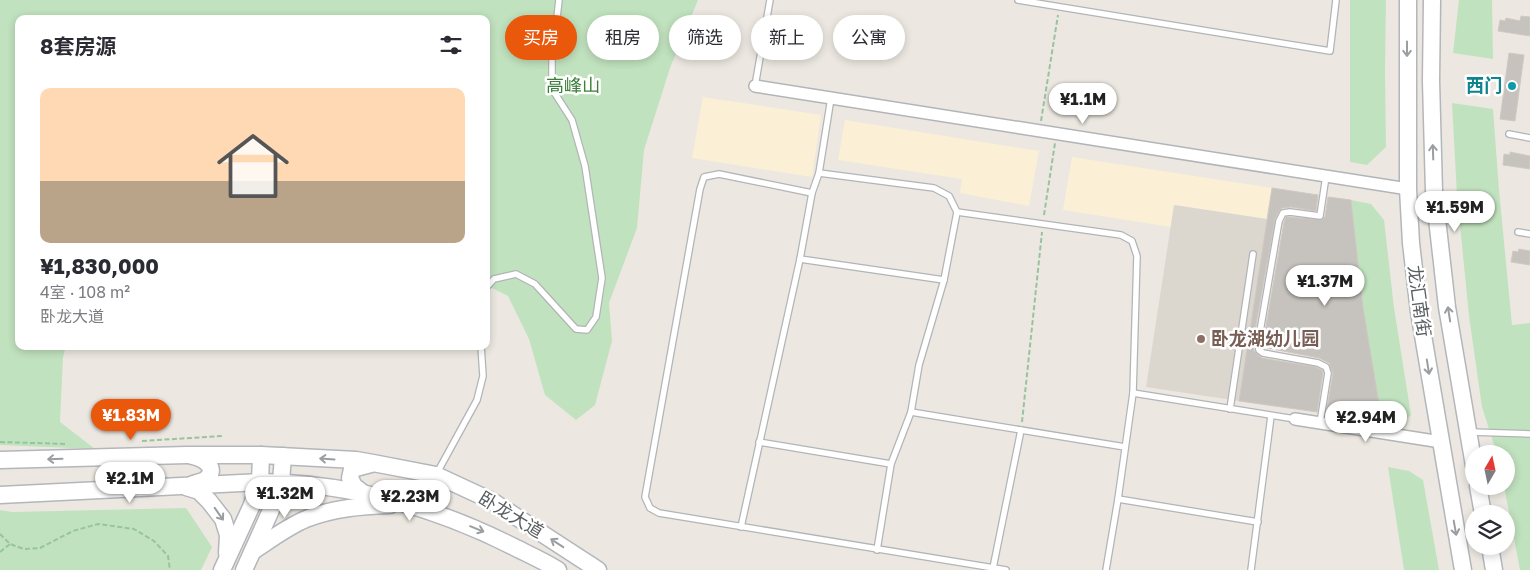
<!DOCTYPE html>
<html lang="zh">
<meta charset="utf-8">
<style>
body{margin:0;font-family:"Golos Text","Noto Sans SC",sans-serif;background:#f2f2f3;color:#2b2b33;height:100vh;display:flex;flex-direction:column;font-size:19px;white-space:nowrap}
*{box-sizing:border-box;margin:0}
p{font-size:16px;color:#7c7c81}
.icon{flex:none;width:28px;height:28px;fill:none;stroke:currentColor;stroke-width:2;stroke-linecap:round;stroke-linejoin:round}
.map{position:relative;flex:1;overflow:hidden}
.panel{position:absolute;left:15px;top:15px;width:475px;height:335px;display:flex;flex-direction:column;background:#fff;border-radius:10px;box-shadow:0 2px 8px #0003}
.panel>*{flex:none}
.banner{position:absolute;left:505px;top:15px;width:475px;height:45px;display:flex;gap:10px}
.needle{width:32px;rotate:9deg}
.buttons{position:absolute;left:1465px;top:445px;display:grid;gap:10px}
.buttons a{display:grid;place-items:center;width:50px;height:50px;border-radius:50%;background:#fff;box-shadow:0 2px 8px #0003;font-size:25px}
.price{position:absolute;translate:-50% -42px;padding:0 11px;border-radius:18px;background:#fff;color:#222;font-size:16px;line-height:32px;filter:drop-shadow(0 1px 2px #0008)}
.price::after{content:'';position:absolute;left:50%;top:30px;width:15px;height:11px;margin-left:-8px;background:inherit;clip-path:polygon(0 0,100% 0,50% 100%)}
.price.selected{background:#ea580c;color:#fff}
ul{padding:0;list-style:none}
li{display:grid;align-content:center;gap:10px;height:265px;padding:0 25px}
li span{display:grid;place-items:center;height:155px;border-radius:10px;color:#555}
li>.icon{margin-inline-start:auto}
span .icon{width:90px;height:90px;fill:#fffc;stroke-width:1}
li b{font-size:21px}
h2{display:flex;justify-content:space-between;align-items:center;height:60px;padding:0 25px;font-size:21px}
.chip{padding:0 18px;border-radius:22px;background:#fff;box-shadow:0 2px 8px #0003;font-size:18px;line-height:45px}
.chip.selected{background:#ea580c;color:#fff}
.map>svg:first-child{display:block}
</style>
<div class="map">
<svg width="1530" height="570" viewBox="0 0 1530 570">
<rect width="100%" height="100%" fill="#ece8e1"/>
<!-- commercial -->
<g fill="#fbefd6">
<path d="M703 97 821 115 812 177 692 158Z"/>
<path d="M845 120 1039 151 1029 206 960 193 962 179 838 160Z"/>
<path d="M1072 157 1272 188 1267 219 1174 205 1171 227 1063 210Z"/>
</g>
<!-- education -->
<path fill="#dbd7cf" d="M1174 205 1267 219 1239 401 1146 387Z"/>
<!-- green -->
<g fill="#c1e2be">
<path d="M0 0H698L670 68 644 150 637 228 609 303 612 341 595 405 576 420 545 395 529 339 508 296 486 285V19H19V346H66L63 357 60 422 95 449 0 445Z"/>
<path d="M1350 0H1386L1385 71 1386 147 1367 165 1350 162Z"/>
<path d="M1459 0H1492L1493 59 1453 53Z"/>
<path d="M1452 103 1493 109 1499 190 1512 325 1530 323V570H1520L1504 486H1506V454H1497L1482 407 1469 316 1457 195Z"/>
<path d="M1351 200 1371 204 1384 220 1394 308 1411 415 1399 425 1382 422 1363 307Z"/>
<path d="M1388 467 1409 471 1423 480 1439 570H1404Z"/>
<path d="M186 508 212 547 201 570H0V510L12 512Z"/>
</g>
<!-- building -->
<g fill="#c6c3be" stroke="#d0c9c0">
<path d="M1521 16 1530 17V36L1498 31 1500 20 1505 21 1506 18 1520 21Z"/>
<path d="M1509 53 1524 55 1515 121 1500 119Z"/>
<path d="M1510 152 1530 156V169L1503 165 1504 154 1510 155Z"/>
<path d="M1272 188 1318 195 1316 211 1291 207 1282 208 1279 211 1275 219 1253 342 1254 351 1262 358 1316 367 1322 370 1323 373 1317 412 1239 401Z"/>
<path d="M1328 197 1351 200 1363 307 1382 422 1326 414 1333 373 1329 363 1319 358 1263 347V343L1284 222 1286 217H1290L1322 220 1325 217Z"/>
<path d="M1519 249 1530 251V265L1511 262 1513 251 1518 252Z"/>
</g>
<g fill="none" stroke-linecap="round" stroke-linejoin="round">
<defs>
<g id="lane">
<path d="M1018 0 1330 51 1336 0"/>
<path d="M755 86 770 0"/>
<path d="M1509 134 1530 138"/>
<path d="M819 173 934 188 949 196 957 212 944 280 919 365 911 412 891 464 877 550"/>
<path d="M812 193 719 174 704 177 700 189 645 497 650 508 659 513 1006 570"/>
<path d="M957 212 1121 235 1132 241 1137 256 1133 393 1118 499 1106 570"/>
<path d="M1518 232 1530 234"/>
<path d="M800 259 944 280"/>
<path d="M486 288 494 279 516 274 535 284 576 329 587 330 596 317 602 278 585 166 572 120 552 89V60L559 0"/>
<path d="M1133 393 1295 419"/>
<path d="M1230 409 1253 254"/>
<path d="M911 412 1125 447"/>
<path d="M1320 423 1328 373 1326 367 1318 363 1263 353 1259 350 1258 343 1279 221 1283 213 1290 212 1320 216 1326 176"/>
<path d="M1470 432 1530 434"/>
<path d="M759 442 891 464"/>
<path d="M437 473 477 400 483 376 481 346"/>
<path d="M1118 499 1258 522"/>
<path d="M741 527 800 259 812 193 819 173 831 98"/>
<path d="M993 568 1021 430"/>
<path d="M1251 570 1271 416"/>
</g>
<g id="street">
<path d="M755 86 1408 189"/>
<path d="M1295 419 1441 442"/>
</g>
<g id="secondary">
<path d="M1408 0V189L1411 243 1419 312 1463 570"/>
<path d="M1432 0 1431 81 1434 192 1447 307 1474 466"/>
<path d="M192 456C203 458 220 468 205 480 202 482 196 483 193 484"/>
<path d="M0 460 187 455H261L356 460 373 463 436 475 492 501 598 570"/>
<path d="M1478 486 1483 514"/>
<path d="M186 487 199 491 209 501 223 519 228 535 227 553"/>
<path d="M363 493 354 486 350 478 352 469 371 464"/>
<path d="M0 495 260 482C348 483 435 507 514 547 528 554 544 561 558 570"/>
<path d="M1490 546 1494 570"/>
<path d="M253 551C270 540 287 527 306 519 333 508 362 506 390 505"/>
<path d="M222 570 251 507 260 482 261 455"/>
<path d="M244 570 276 499 281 482 283 456"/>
</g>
</defs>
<!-- lane casing -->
<use href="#lane" stroke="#b2b4b8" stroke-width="8"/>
<!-- street casing -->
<use href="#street" stroke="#b2b4b8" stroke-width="14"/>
<!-- secondary casing -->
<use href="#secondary" stroke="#b3b6bb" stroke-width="19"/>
<!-- path -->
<g stroke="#98c3a0" stroke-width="2" stroke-dasharray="5 2.5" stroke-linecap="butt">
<path d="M1041 121 1058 15"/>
<path d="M1044 215 1055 143"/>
<path d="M1022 422 1042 232"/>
<path d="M142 441 222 436"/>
<path d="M0 442 67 444"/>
<path d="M0 534 10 544 24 549 40 548 73 531 98 524 134 529 154 541 168 556 170 570"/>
<path d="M0 552 10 544"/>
</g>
<!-- lane -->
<use href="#lane" stroke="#fff" stroke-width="5.5"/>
<!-- street -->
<use href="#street" stroke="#fff" stroke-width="11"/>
<!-- secondary -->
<use href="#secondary" stroke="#fff" stroke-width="16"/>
</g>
<!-- one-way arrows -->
<defs><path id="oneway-shaft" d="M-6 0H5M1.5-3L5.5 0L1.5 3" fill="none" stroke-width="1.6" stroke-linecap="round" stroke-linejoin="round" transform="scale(1.25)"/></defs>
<g stroke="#9b9ea0">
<use href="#oneway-shaft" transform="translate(1407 49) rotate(90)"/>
<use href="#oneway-shaft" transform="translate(1433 152) rotate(-92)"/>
<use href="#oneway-shaft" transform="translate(1449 314) rotate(-99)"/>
<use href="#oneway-shaft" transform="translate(1428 367) rotate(81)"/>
<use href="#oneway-shaft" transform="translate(55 459) rotate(178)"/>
<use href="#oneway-shaft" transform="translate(327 459) rotate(-176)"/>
<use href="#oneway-shaft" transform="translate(219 514) rotate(55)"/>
<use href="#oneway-shaft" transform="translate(1455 528) rotate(80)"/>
<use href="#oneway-shaft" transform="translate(477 529) rotate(22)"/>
<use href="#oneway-shaft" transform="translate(557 543) rotate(-147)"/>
</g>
<!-- markers -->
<circle fill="#0f9aa8" stroke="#fff" stroke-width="2" cx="1512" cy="86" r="5"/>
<circle fill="#8d6e63" stroke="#fff" stroke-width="2" cx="1201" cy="339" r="5"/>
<g text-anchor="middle" stroke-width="5" stroke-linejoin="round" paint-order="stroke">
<!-- park labels -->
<g font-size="18" fill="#3c8139" stroke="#fff">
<text x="573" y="92">高峰山</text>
</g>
<!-- culture labels -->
<g font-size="18" font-weight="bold" fill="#0d838f" stroke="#fff" text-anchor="end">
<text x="1502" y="92">西门</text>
</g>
<!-- street labels -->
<g font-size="18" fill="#595e61" stroke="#fff">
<text transform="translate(1419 301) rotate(82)" y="6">龙汇南街</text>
<text transform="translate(511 515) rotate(31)" y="6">卧龙大道</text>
</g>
<!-- education labels -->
<g font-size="18" font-weight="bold" fill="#785e54" stroke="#fff" text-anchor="start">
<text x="1211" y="345">卧龙湖幼儿园</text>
</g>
</g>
</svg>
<div class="buttons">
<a><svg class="needle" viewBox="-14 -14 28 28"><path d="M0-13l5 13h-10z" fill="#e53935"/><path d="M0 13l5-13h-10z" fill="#7c7c81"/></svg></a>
<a><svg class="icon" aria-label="layers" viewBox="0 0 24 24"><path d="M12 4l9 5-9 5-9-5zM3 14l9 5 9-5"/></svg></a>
</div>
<b class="price" style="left:1083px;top:125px">¥1.1M</b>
<b class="price" style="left:1455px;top:233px">¥1.59M</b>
<b class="price" style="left:1325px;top:307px">¥1.37M</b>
<b class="price selected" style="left:131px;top:441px">¥1.83M</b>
<b class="price" style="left:1366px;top:443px">¥2.94M</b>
<b class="price" style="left:130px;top:504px">¥2.1M</b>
<b class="price" style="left:285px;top:519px">¥1.32M</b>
<b class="price" style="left:410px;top:522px">¥2.23M</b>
<div class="banner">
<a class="chip selected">买房</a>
<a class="chip">租房</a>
<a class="chip">筛选</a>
<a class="chip">新上</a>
<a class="chip">公寓</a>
</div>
<section class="panel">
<h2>8套房源<svg class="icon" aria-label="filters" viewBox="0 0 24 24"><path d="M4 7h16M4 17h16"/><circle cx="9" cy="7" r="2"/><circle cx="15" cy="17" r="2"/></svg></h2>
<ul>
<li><span style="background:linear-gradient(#ffd9b3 60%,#b9a48a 0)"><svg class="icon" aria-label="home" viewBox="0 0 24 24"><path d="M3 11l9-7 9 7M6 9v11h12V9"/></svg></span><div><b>¥1,830,000</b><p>4室 · 108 m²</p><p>卧龙大道</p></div></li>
</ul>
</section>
</div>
